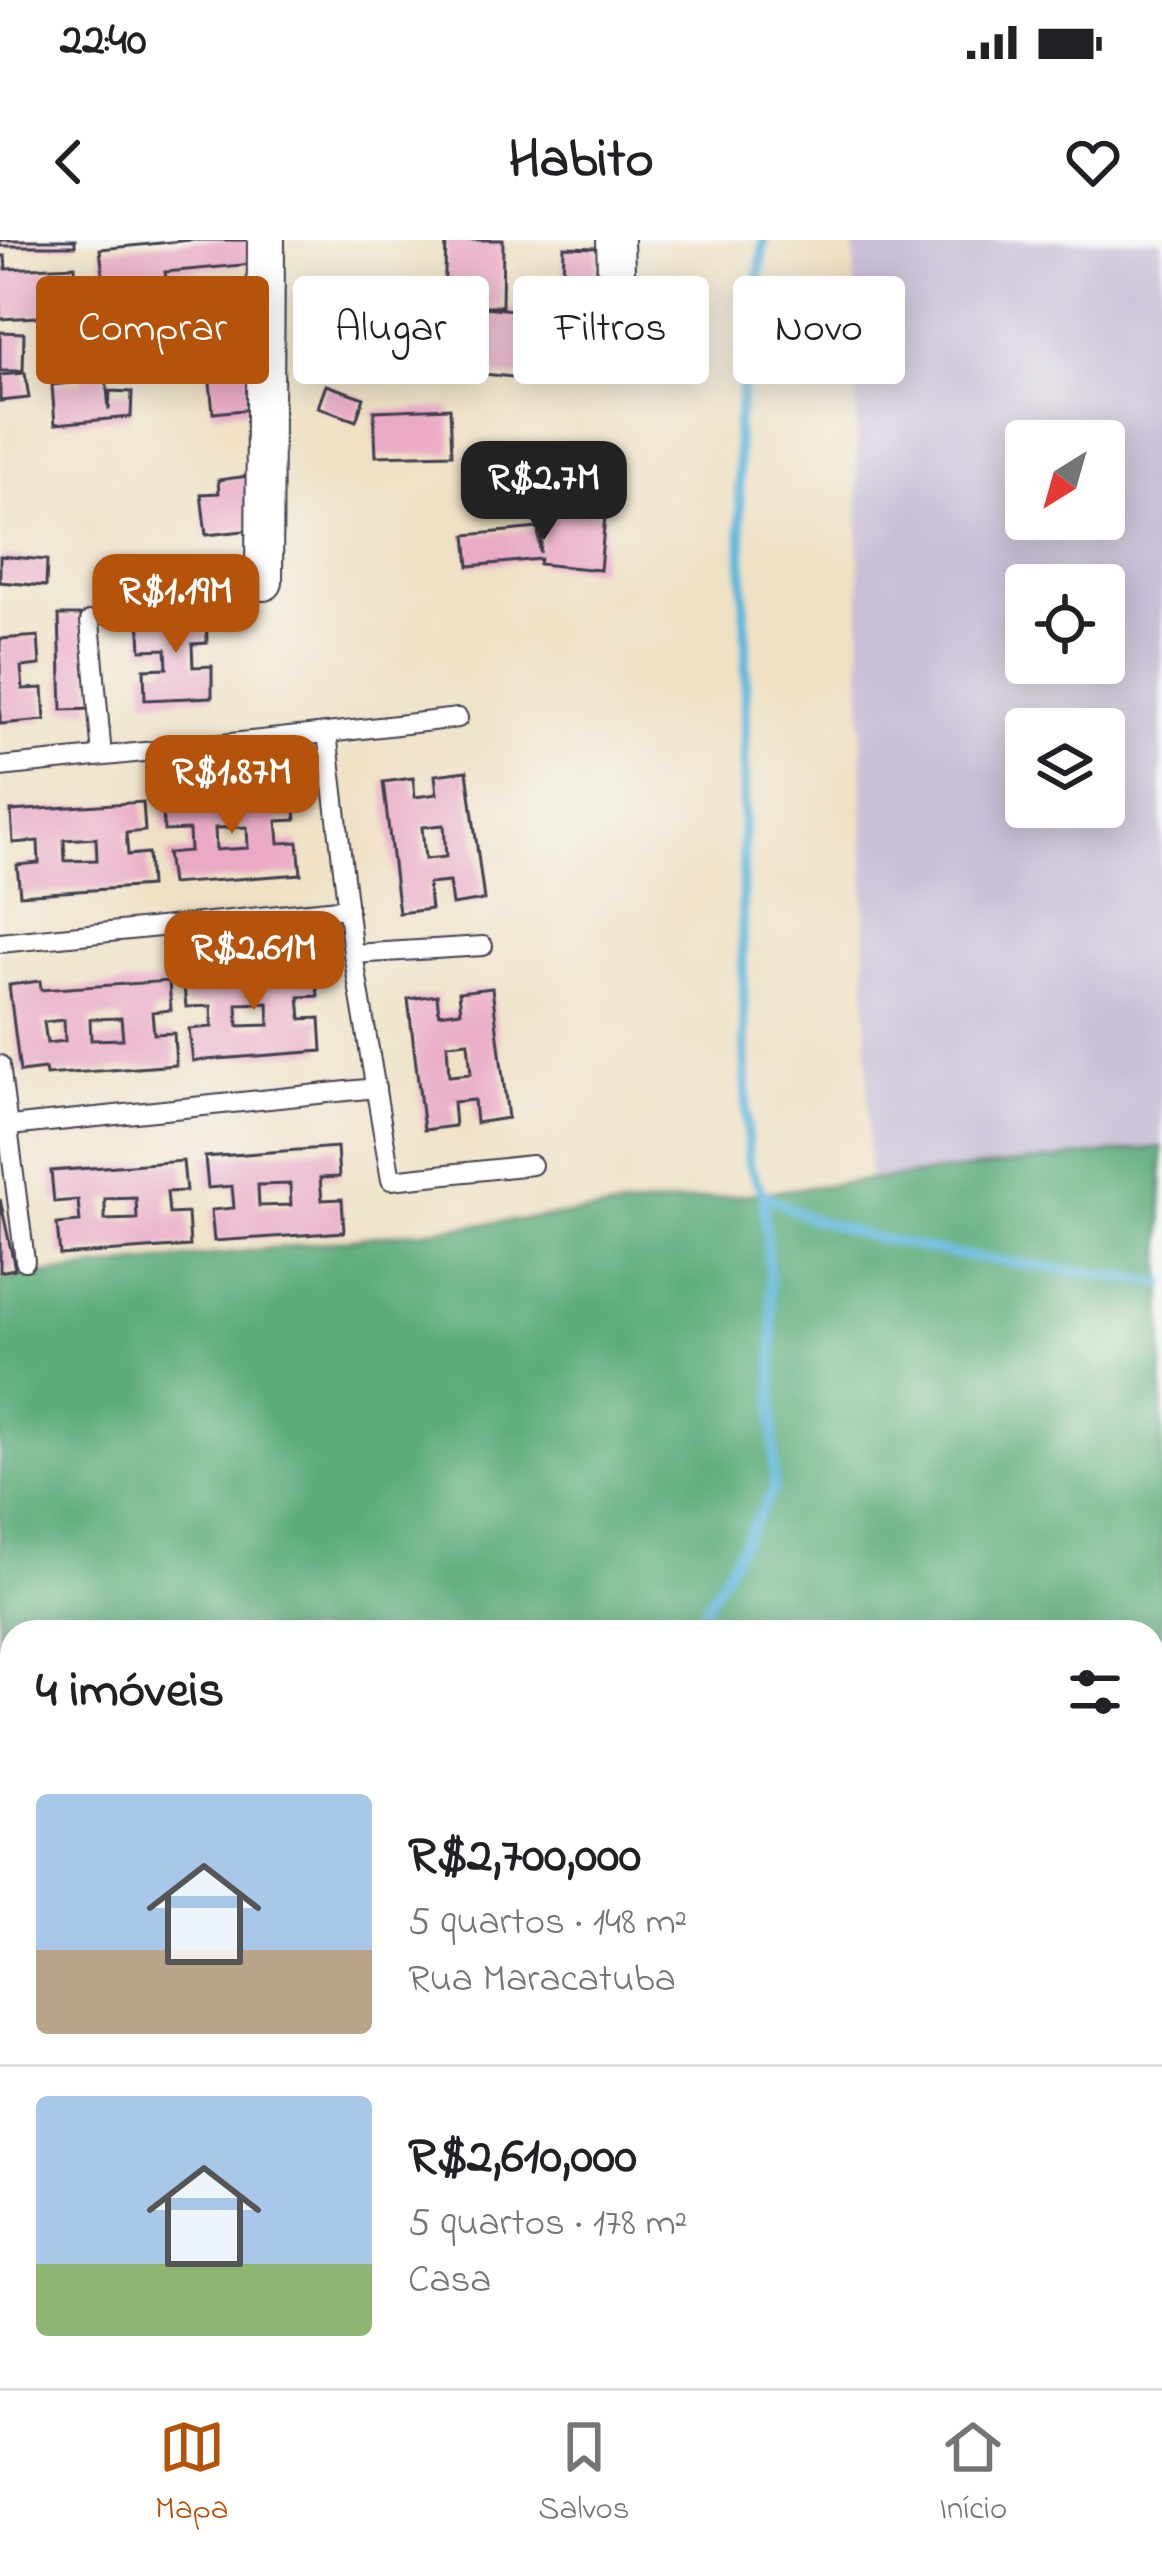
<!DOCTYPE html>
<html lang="pt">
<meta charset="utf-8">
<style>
body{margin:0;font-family:"Indie Flower",sans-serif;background:#f2f2f2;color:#202124;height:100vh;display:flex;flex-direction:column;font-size:45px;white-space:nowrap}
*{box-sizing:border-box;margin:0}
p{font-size:39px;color:#757577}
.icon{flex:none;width:66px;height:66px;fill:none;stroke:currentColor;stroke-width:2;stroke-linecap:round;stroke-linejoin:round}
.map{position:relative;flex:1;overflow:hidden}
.sheet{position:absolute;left:0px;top:1380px;width:1164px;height:768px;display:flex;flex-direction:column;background:#fff;border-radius:36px 36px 0 0;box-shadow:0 6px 30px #0003}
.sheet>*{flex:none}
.hud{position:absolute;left:36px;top:36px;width:1092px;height:108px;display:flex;gap:24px}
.needle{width:78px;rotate:217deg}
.fabs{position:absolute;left:1005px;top:180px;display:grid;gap:24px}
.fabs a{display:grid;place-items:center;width:120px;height:120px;border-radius:12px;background:#fff;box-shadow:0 6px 30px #0003;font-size:60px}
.price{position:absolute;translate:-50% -102px;padding:0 27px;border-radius:24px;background:#b45309;color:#fff;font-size:39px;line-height:78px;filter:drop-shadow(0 3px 6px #0008)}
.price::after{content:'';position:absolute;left:50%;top:72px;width:36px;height:27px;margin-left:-18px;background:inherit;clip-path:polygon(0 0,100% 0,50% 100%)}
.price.active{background:#222;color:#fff}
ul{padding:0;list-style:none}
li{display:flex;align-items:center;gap:36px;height:300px;padding:0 36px}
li+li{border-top:3px solid #e0e0e0}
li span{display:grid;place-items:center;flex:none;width:336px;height:240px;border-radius:12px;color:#555}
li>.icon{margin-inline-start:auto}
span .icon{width:144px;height:144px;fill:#fffc;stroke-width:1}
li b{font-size:51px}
h2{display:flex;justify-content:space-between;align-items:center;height:144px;padding:0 36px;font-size:51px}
.tag{padding:0 42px;border-radius:12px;background:#fff;box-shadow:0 6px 30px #0003;font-size:42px;line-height:108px}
.tag.active{background:#b45309;color:#fff}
.status{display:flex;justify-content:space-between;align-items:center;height:84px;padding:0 60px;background:#fff;direction:ltr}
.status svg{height:33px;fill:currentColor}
header{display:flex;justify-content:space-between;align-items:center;height:156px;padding:0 36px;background:#fff;font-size:54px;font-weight:800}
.dock{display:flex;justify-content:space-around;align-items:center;height:168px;border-top:3px solid #e0e0e0;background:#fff;font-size:33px;color:#757577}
.dock a{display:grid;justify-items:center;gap:6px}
.dock .active{color:#b45309}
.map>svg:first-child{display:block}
</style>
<div class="status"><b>22:40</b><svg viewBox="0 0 49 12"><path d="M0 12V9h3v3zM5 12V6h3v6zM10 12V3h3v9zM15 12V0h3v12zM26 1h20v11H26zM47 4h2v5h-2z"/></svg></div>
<header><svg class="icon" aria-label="back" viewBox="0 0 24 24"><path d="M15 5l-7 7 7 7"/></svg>Habito<svg class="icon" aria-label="heart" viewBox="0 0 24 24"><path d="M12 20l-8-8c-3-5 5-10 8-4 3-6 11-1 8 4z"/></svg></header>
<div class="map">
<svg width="1162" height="2148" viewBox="0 0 1162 2148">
<rect width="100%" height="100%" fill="#f6f6f2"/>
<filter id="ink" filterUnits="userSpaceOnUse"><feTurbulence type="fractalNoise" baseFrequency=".00833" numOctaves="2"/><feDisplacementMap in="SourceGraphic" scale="24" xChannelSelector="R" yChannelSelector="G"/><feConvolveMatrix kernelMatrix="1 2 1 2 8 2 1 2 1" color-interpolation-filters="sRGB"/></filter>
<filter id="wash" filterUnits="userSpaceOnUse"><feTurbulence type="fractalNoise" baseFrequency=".004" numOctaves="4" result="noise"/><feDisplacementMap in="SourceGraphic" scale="48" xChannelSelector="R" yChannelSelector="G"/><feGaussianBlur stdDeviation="2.7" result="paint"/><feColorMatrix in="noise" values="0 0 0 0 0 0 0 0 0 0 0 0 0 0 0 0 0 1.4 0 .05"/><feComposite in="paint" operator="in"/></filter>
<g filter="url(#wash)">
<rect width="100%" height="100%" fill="#efe1c4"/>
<!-- industrial -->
<path fill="#c9bfd7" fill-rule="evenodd" d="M854 0H1162V907L869 939ZM1026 201H1104V279H1026ZM1026 345H1104V423H1026ZM1026 489H1104V567H1026Z"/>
<!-- green -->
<path fill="#6fc88e" stroke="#487564" stroke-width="3" d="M12 1898V2136H235L238 2148H0V1900Z"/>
<!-- forest -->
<path fill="#5bac79" stroke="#3e675a" stroke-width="3" d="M1162 907V1684L1152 1686V1392H12V1841L0 1842V1039Z"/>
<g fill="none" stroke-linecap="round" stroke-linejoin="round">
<!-- stream -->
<g stroke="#5eb7db" stroke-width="10">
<path d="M764 0 737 189 746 408 742 694 748 923 763 954 809 978 868 996 957 1015 1162 1043"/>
<path d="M691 1392 774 1249 773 1090 763 954"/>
<path d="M0 1645 12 1654"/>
</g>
</g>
<g id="blocks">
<!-- building -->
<g fill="#eaaac6" fill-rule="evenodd">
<rect x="0" y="0" width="75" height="6"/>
<path d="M191 0H250L253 24 165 32 168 51 127 56 129 79 108 81 100 9Z"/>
<path d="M446 0H503L502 66H472L601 78 598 117 566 113 564 142 453 131 459 65 444 64Z"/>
<path d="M564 7 598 8 595 68 518 65 519 41 563 43Z"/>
<path d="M0 16H5L6 29 75 26 78 75 0 79Z"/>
<path d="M167 72 246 79 244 113 164 107Z"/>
<path d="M0 92 24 93 23 131H0Z"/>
<path d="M258 117 263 168 213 173 208 122Z"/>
<path d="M105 125 109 170 110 151 132 152 131 177 55 184 52 145 82 142 81 127Z"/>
<path d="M25 133 29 158 0 161V135Z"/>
<path d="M326 145 364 158 356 181 318 167Z"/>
<path d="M450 168 452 214 376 216 374 171Z"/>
<path d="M596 218 599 260 569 262 566 220Z"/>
<path d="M256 235 263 289 206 295 201 254 219 253 218 240Z"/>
<path d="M545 269 605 276 600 330 539 324 540 319 469 326 466 295 538 288 540 313Z"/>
<path d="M0 316 47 320 46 346 0 342Z"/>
<path d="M258 316 263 347 218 354 213 323Z"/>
<path d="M206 373 207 403 192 404 193 427 212 426V457L145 460 144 429 167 428 166 409 141 410 139 375Z"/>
<path d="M59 375H89L92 469 62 470Z"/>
<path d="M38 396 40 425 21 427 23 449 43 448 45 480 0 484V399Z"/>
<path d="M467 531 484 660 452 665 449 642 428 644 431 669 399 673 383 542 413 538 415 557 437 554 435 535ZM444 585 446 617 425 619 422 587Z"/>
<path d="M293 550 296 580 277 581 279 603 298 602 301 634 171 644 167 613 190 611 189 590 164 591 162 560ZM247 587 248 608 216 610 215 588Z"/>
<path d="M143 562 145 591 126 593 128 615 148 613 150 646 20 655 17 625 39 623 38 601 13 603 11 571ZM96 598 97 620 65 621 64 600Z"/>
<path d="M315 726 318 756 299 757 301 779 320 778 322 811 193 821 189 789 212 787 211 766 186 767 183 736ZM268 763 269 785 238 786 237 764Z"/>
<path d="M40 741 41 750 169 741 171 770 152 772 154 794 174 793 176 825 46 835 45 829 20 832 9 745ZM121 778 123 799 91 800 90 779ZM64 780 65 801 47 803 44 782Z"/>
<path d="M492 748 508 878 476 883 474 860 453 862 455 886 424 890 408 759 437 755 439 774 461 771 459 752ZM468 802 471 834 449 836 447 804Z"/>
<path d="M337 907 339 937 320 938 322 960 342 959 344 992 214 1001 211 970 234 968 232 946 208 948 205 917ZM290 944 291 965 259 966 258 945Z"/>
<path d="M183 921 186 951 167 952 169 974 188 973 190 1006 60 1015 57 984 80 982 78 960 54 962 51 931ZM136 958 137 979 105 980V959Z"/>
<path d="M0 959 15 1029 0 1032Z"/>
<path d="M1160 1741 1162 1850 1152 1851V1743Z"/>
<path d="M1162 1859V1894L1152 1896V1861Z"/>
<path d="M1162 1962V2061H1160L1152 2027V1965Z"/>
<path d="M475 2136 477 2148H434L432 2138Z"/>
<path d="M532 2136H560L562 2148H534Z"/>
<path d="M568 2136H617L618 2148H569Z"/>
<path d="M692 2136H741L743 2148H694Z"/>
<path d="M749 2136H796L799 2148H751Z"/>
<path d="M808 2136H836L838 2144 811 2148Z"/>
</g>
</g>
</g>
<g filter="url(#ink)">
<use href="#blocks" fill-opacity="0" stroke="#413f50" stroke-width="3"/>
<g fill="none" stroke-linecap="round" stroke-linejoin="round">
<defs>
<g id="lane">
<path d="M90 381 102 516"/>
<path d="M458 478 327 493 353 714 391 940 532 925"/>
<path d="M0 527 327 493"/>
<path d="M0 703 348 668"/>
<path d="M353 714 483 706"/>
<path d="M0 825 25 1021"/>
<path d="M0 887 376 848"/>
</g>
<g id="street">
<path d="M615 0 619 120"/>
<path d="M264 342 266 0"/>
<path d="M1152 1727 1162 1726"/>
<path d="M353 2136 355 2148"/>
</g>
<g id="secondary">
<path d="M1152 2110 1162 2108"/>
<path d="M950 2148 1014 2136"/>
</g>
</defs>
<!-- lane casing -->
<use href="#lane" stroke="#413f50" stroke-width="22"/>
<!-- street casing -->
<use href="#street" stroke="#413f50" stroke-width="40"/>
<!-- secondary casing -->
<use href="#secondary" stroke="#413f50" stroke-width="56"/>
<!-- lane -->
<use href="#lane" stroke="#fff" stroke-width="18"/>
<!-- street -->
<use href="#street" stroke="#fff" stroke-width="36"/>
<!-- secondary -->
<use href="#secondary" stroke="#fae7c3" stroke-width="51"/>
</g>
</g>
</svg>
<div class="fabs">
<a><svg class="needle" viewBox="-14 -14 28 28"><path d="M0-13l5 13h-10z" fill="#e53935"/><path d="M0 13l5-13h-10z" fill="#757577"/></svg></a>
<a><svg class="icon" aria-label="locate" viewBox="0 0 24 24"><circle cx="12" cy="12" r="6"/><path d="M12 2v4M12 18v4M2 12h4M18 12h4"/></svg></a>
<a><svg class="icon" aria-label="layers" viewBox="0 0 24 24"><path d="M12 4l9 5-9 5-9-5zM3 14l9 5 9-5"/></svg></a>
</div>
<b class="price active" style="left:544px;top:303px">R$2.7M</b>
<b class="price" style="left:176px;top:416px">R$1.19M</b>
<b class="price" style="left:232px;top:597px">R$1.87M</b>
<b class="price" style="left:254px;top:773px">R$2.61M</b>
<div class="hud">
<a class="tag active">Comprar</a>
<a class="tag">Alugar</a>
<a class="tag">Filtros</a>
<a class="tag">Novo</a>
</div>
<section class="sheet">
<h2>4 imóveis<svg class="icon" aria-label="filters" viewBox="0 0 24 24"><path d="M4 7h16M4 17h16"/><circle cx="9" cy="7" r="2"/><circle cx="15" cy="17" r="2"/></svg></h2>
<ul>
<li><span style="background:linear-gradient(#a9c7e8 65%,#b9a48a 0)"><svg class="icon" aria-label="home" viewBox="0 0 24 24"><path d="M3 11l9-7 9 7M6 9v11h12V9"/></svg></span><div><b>R$2,700,000</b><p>5 quartos · 148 m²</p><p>Rua Maracatuba</p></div></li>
<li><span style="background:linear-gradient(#a9c7e8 70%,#8fb573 0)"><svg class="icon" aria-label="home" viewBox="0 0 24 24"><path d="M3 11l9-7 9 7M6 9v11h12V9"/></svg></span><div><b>R$2,610,000</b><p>5 quartos · 178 m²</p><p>Casa</p></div></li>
</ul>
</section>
</div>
<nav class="dock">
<a class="active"><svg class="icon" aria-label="map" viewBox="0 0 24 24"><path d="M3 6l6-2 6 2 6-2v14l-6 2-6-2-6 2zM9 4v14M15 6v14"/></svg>Mapa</a>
<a><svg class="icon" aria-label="saved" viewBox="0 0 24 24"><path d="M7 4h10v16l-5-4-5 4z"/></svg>Salvos</a>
<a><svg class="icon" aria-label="home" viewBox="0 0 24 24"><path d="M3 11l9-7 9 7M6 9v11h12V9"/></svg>Início</a>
</nav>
